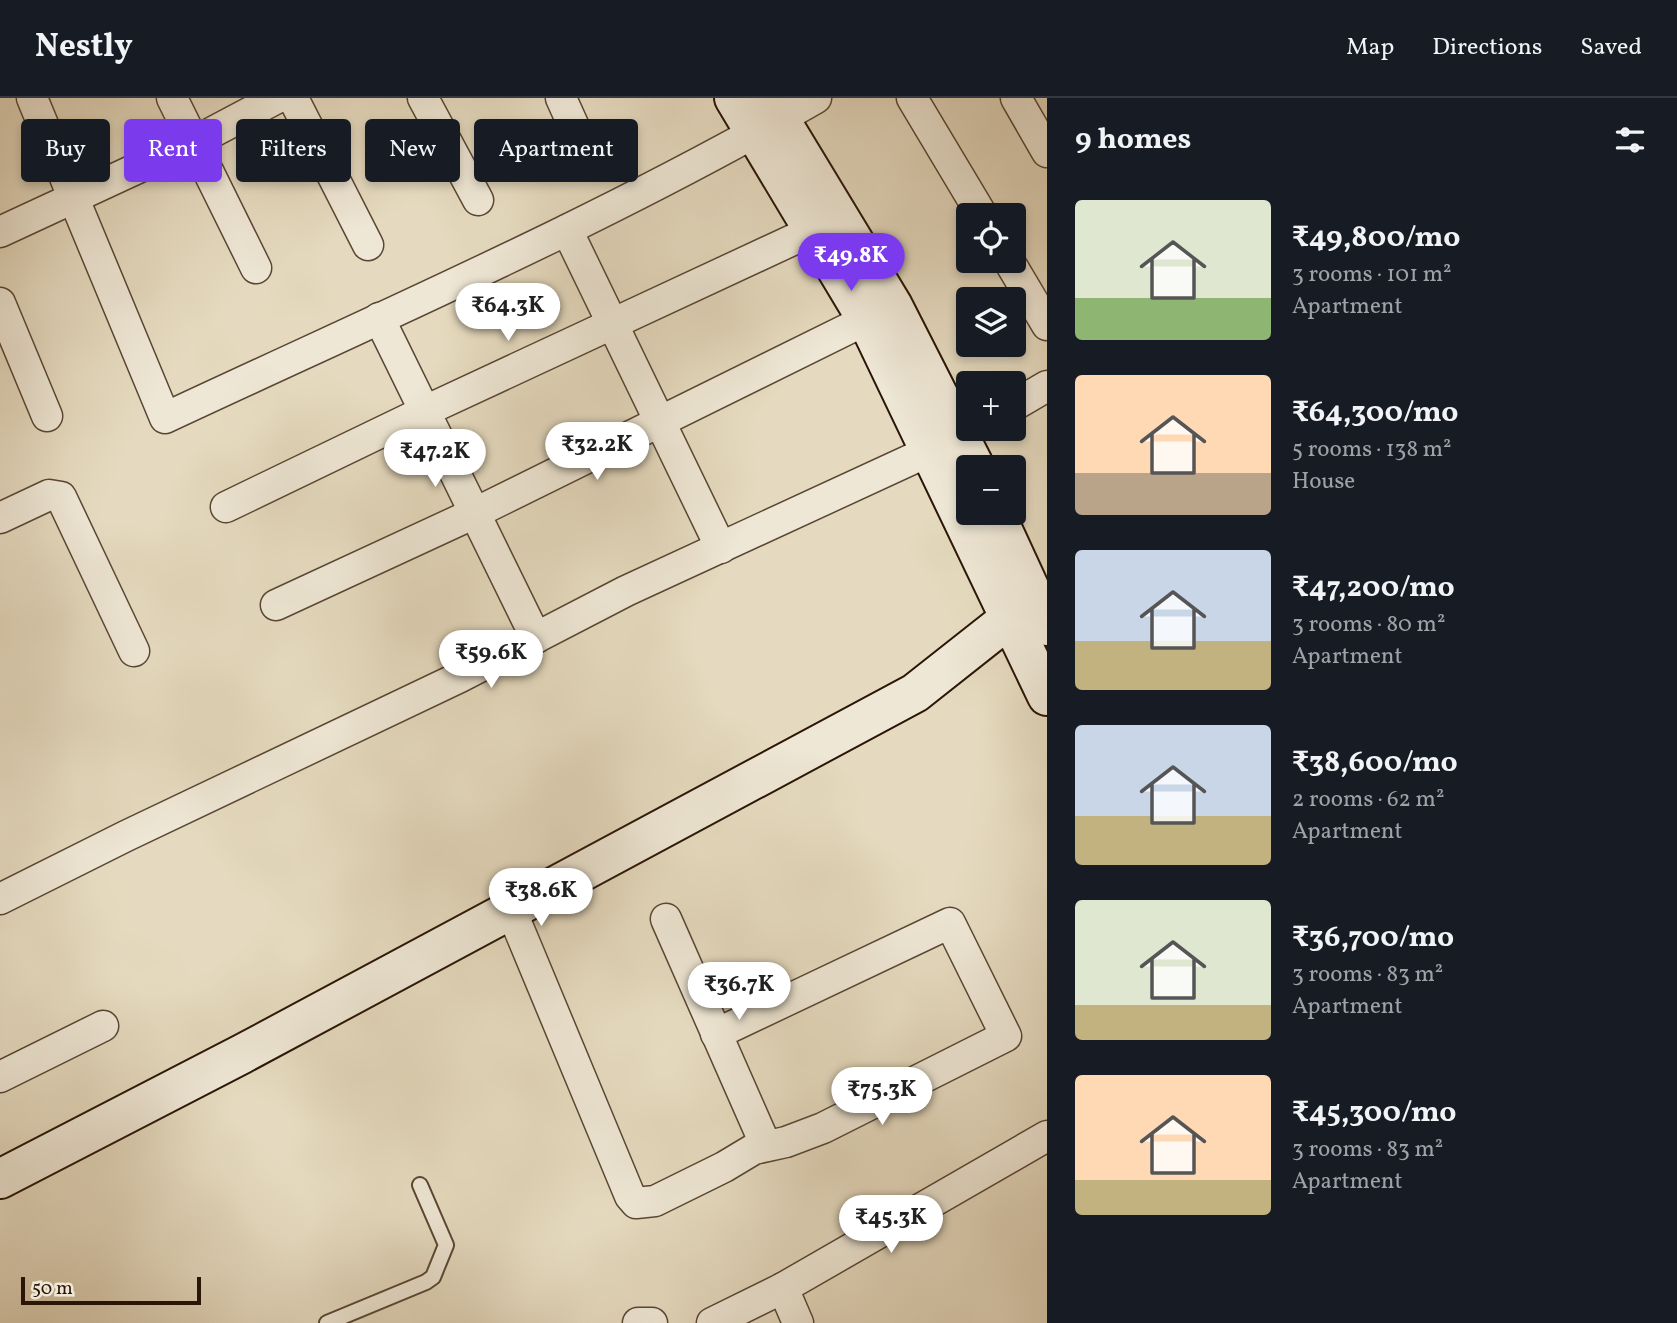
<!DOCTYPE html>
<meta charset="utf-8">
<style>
body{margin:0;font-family:Vollkorn,serif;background:#20242c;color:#f1f3f6;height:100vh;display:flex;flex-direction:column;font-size:26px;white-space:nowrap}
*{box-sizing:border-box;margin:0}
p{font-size:23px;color:#9ea1a6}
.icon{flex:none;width:38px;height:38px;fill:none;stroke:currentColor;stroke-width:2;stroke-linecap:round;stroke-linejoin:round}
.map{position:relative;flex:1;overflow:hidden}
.details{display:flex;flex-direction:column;background:#171b24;width:630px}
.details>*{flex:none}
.banner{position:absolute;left:21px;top:21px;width:665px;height:63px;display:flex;gap:14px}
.fabs{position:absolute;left:956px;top:105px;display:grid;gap:14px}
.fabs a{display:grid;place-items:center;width:70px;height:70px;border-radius:7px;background:#171b24;box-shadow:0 4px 10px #0003;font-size:35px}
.scale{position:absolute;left:21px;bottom:18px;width:180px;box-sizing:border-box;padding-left:7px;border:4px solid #2a1506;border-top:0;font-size:19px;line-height:24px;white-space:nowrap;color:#2a1506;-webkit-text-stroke:5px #eee7d5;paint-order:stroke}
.price{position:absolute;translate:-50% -60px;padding:0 16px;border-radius:24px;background:#fff;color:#222;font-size:23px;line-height:46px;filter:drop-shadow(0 2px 4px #0008)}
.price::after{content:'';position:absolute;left:50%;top:42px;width:21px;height:16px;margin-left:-10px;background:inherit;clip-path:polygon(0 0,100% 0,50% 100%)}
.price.current{background:#7c3aed;color:#fff}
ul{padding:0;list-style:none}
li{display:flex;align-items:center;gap:21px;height:175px;padding:0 28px}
li span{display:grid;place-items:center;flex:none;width:196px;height:140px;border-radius:7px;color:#555}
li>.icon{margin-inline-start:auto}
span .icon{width:84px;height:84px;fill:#fffc;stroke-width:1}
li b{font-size:30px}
h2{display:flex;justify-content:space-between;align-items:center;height:84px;padding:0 28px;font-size:30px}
.pill{padding:0 24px;border-radius:7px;background:#171b24;box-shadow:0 4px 10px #0003;font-size:24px;line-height:63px}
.pill.current{background:#7c3aed;color:#fff}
header{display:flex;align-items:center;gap:42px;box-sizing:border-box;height:98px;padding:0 35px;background:#171b24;border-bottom:2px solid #363941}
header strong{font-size:33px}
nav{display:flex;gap:38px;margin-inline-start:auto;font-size:24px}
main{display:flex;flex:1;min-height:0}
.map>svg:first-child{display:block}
</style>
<header>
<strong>Nestly</strong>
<nav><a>Map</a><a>Directions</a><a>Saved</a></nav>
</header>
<main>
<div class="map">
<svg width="1047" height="1225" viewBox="0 0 1047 1225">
<rect width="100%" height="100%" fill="#e5dabf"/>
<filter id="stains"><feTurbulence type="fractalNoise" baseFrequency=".00286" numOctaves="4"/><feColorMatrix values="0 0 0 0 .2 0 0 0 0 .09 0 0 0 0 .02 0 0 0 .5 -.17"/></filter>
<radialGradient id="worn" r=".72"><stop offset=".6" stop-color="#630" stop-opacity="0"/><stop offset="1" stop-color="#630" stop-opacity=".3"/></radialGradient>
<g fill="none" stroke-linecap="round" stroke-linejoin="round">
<defs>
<path id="lane" d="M327 1225 426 1184 433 1179 446 1147 420 1087"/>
<g id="street">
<path d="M32 0 165 320C383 218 607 121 816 0"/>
<path d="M172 0 256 170"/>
<path d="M293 0 368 147"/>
<path d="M423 0 478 102"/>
<path d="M561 0 584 51"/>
<path d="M912 0 982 117"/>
<path d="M1016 0 1047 54"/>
<path d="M567 132 721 450"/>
<path d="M0 134 194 44 277 0"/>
<path d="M1009 163 1047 227"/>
<path d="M0 205 47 318"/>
<path d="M379 220 536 540"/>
<path d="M1013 308 1047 288"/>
<path d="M226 409 425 313 814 132"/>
<path d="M0 420 49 397 61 399 134 553"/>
<path d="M276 507 475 415 884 213"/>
<path d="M0 801 126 738 460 579 626 493 949 344"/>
<path d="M511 812 630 1098 636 1105 655 1103 724 1069 754 1051 786 1044 823 1030 1006 938 950 825 716 936"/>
<path d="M666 821 766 1048"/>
<path d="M0 979 103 928"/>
<path d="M783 1190 798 1225"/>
<path d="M638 1225H652"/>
<path d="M712 1225 783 1190 1047 1038"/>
</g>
<g id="secondary">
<path d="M734 0 867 222 1047 598"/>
<path d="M767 0 893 208 975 369"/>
<path d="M995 415 1047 528"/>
<path d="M0 1081 242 956 915 595 1034 501"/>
</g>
</defs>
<!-- lane casing -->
<use href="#lane" stroke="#594634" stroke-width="18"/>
<!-- street casing -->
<use href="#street" stroke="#594634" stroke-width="33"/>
<!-- secondary casing -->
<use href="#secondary" stroke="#2a1506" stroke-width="42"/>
<!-- lane -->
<use href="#lane" stroke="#eee7d5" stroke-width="14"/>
<!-- street -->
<use href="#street" stroke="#eee7d5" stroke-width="30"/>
<!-- secondary -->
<use href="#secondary" stroke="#eee7d5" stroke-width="38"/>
</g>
<rect width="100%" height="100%" filter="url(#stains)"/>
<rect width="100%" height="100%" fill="url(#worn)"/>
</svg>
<div class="fabs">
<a><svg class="icon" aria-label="locate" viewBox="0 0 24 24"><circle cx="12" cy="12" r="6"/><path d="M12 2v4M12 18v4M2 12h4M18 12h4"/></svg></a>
<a><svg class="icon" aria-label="layers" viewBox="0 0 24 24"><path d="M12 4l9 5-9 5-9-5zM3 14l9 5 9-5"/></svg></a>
<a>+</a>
<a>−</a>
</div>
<div class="scale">50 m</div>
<b class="price current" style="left:851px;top:195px">₹49.8K</b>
<b class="price" style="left:508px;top:245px">₹64.3K</b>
<b class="price" style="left:597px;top:384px">₹32.2K</b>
<b class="price" style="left:435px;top:391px">₹47.2K</b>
<b class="price" style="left:491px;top:592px">₹59.6K</b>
<b class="price" style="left:541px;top:830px">₹38.6K</b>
<b class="price" style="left:739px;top:924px">₹36.7K</b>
<b class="price" style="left:882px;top:1029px">₹75.3K</b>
<b class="price" style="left:891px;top:1157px">₹45.3K</b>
<div class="banner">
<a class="pill">Buy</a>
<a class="pill current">Rent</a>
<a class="pill">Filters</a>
<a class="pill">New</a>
<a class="pill">Apartment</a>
</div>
</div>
<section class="details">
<h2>9 homes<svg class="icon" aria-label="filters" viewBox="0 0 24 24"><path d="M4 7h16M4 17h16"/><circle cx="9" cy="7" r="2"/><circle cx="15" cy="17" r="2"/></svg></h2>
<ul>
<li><span style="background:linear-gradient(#dfe7d0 70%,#8fb573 0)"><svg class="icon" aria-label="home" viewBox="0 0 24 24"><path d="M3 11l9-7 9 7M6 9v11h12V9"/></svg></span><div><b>₹49,800/mo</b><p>3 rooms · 101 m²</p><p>Apartment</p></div></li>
<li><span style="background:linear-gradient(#ffd9b3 70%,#b9a48a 0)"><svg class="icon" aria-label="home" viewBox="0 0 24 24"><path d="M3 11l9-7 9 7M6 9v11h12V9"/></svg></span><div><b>₹64,300/mo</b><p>5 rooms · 138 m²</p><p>House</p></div></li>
<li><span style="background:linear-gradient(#c9d6e8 65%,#c2b280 0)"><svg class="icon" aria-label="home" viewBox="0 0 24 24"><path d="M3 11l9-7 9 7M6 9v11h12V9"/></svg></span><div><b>₹47,200/mo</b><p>3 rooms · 80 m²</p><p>Apartment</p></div></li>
<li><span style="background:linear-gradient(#c9d6e8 65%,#c2b280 0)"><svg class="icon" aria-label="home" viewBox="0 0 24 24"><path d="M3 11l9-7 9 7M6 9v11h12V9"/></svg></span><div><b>₹38,600/mo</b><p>2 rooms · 62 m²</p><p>Apartment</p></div></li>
<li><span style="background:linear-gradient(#dfe7d0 75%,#c2b280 0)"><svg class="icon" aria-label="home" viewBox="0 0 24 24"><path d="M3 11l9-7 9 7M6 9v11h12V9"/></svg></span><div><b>₹36,700/mo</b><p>3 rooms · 83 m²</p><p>Apartment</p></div></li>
<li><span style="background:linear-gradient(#ffd9b3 75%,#c2b280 0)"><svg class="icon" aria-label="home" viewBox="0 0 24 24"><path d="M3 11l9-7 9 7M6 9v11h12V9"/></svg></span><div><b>₹45,300/mo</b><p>3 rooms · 83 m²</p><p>Apartment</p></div></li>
</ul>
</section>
</main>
